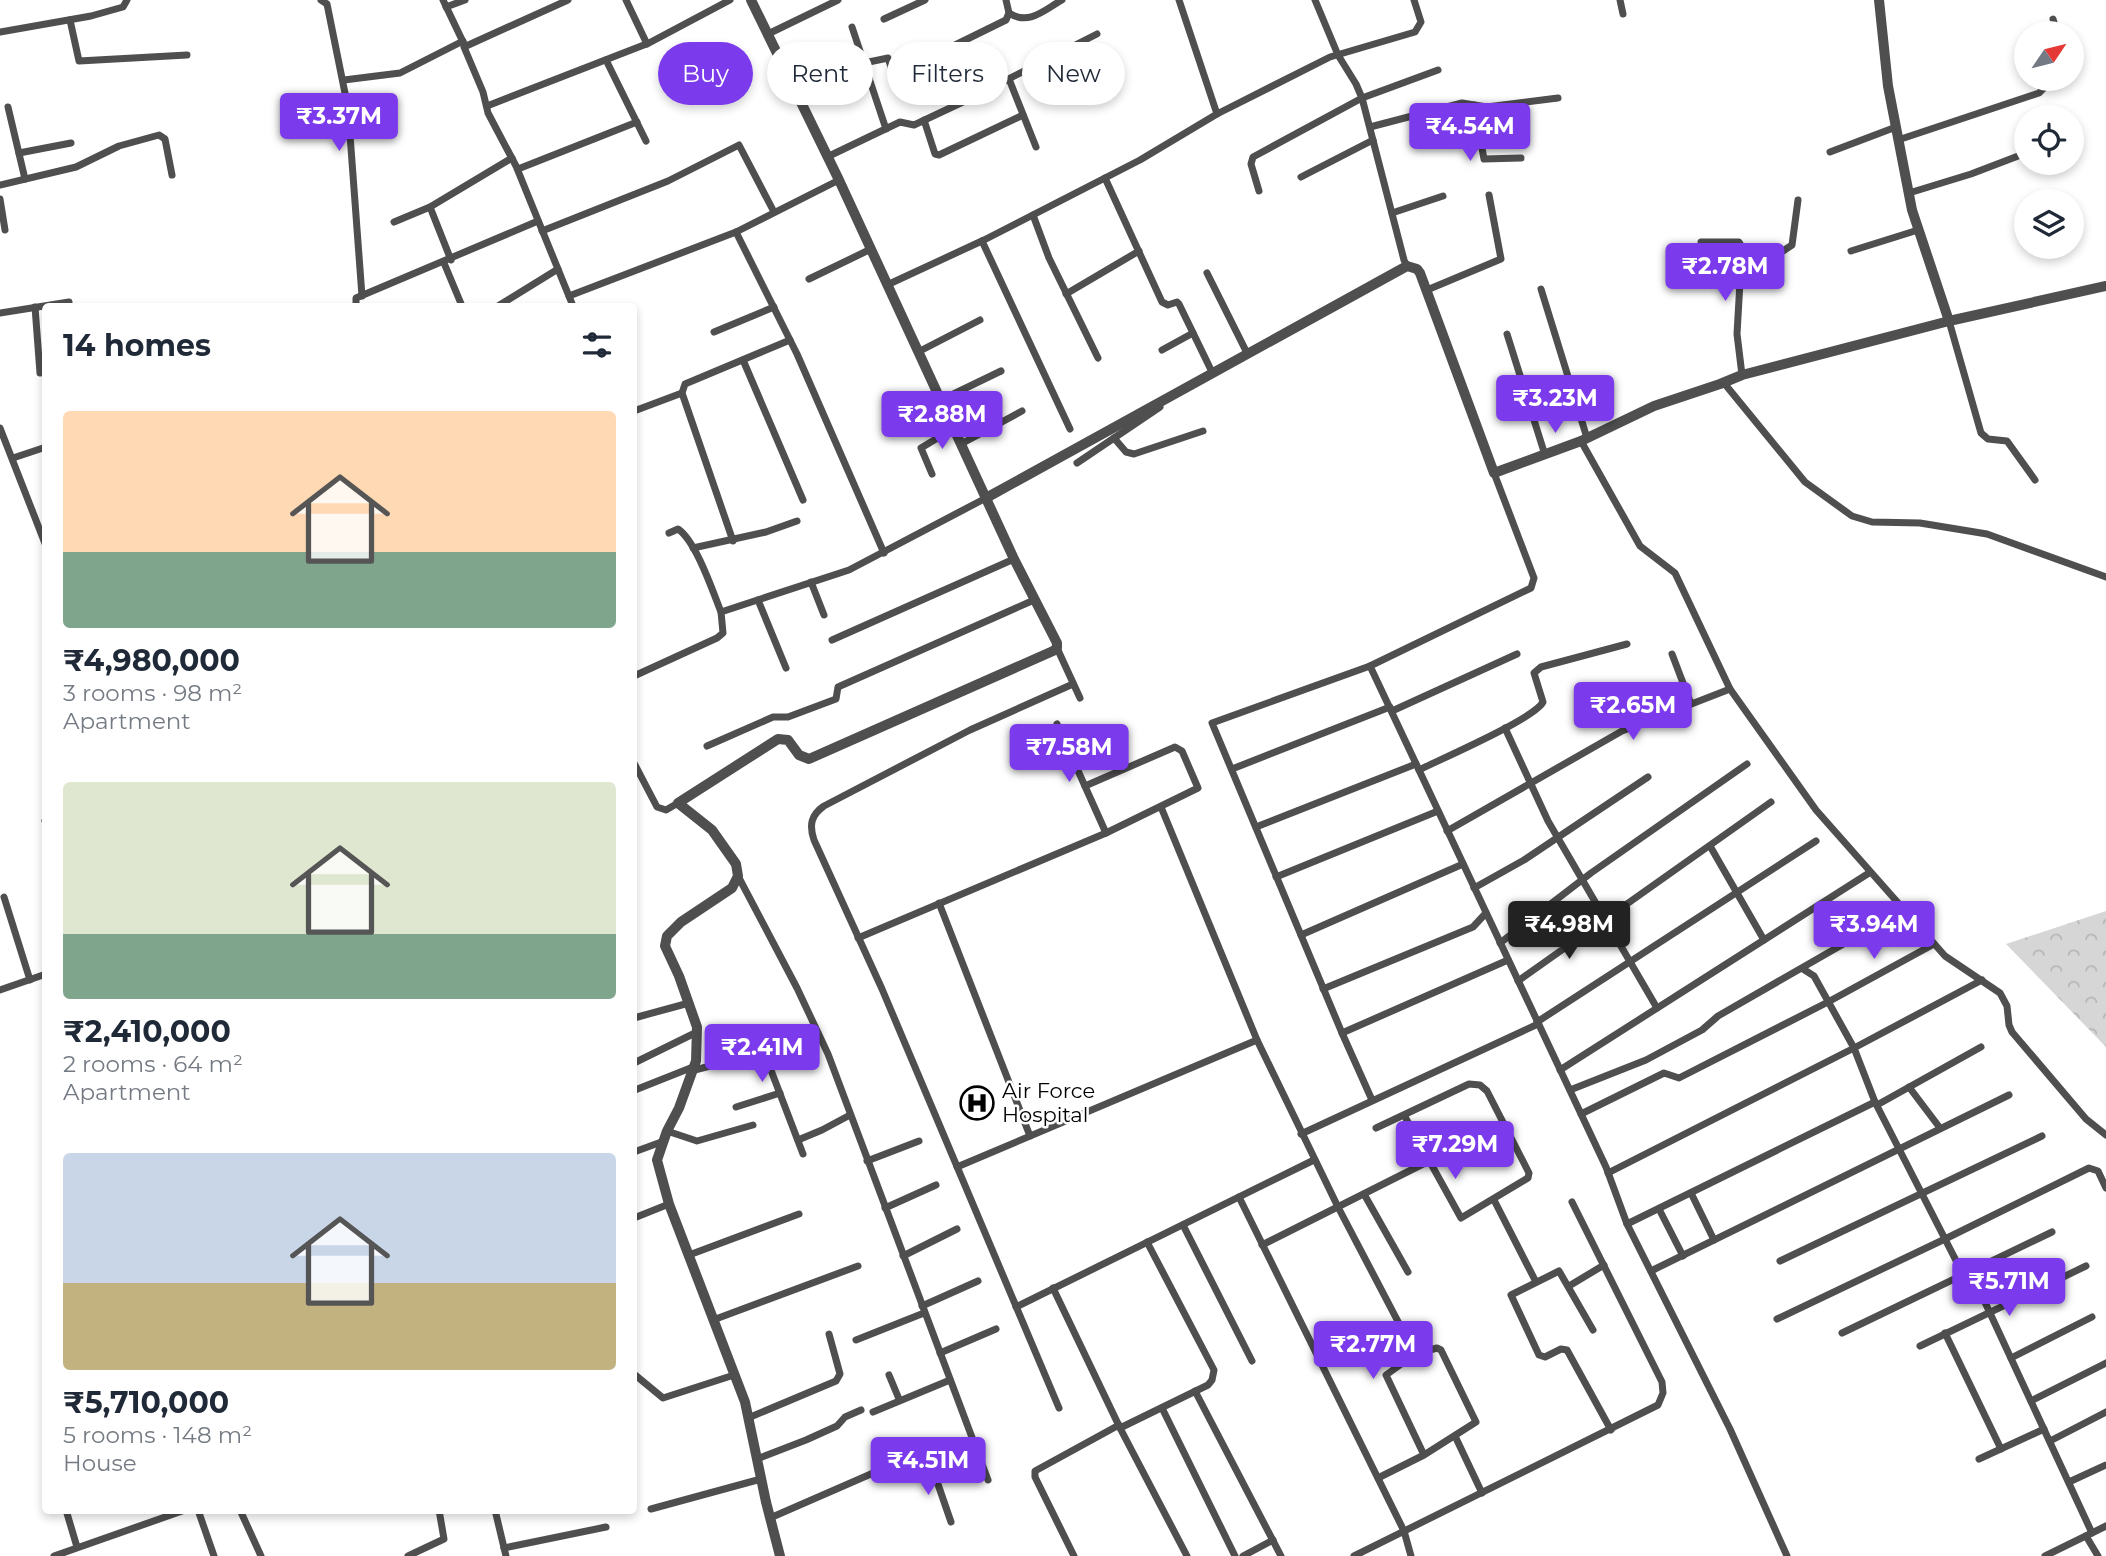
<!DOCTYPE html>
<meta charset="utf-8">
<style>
body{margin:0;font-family:Montserrat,sans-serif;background:#f6f6f7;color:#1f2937;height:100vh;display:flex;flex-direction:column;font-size:26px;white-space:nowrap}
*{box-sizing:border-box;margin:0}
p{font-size:23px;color:#747a83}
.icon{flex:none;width:38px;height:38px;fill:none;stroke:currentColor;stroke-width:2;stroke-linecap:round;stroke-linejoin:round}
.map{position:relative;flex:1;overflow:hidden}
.sheet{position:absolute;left:42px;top:303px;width:595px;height:1211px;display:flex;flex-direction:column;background:#fff;border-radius:7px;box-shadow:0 4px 10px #0003}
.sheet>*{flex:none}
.banner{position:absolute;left:658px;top:42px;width:665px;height:63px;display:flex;gap:14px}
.needle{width:46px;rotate:55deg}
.buttons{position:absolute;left:2014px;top:21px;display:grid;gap:14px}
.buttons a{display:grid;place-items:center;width:70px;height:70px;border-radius:50%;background:#fff;box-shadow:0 4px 10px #0003;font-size:35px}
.price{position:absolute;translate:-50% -60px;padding:0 16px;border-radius:7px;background:#7c3aed;color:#fff;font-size:23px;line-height:46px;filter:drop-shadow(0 2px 4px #0008)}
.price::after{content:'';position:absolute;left:50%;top:42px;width:21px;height:16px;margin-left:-10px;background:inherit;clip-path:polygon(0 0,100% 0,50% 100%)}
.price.selected{background:#222;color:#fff}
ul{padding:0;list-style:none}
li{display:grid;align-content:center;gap:14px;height:371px;padding:0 21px}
li span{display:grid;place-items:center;height:217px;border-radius:7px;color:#555}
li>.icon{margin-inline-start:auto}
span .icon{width:126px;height:126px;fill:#fffc;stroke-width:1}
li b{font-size:30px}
h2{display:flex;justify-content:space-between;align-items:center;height:84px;padding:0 21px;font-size:30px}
.tag{padding:0 24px;border-radius:32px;background:#fff;box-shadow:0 4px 10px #0003;font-size:24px;line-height:63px}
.tag.selected{background:#7c3aed;color:#fff}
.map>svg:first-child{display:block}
</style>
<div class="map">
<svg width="2106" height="1556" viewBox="0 0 2106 1556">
<defs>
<pattern id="forest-crowns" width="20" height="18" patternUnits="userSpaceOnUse" patternTransform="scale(1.75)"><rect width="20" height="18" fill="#d6d6d6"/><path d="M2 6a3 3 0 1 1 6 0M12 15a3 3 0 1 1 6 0" fill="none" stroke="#b6b6b6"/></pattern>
</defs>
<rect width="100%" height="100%" fill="#fff"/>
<!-- forest -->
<path fill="url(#forest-crowns)" d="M2106 911V1047L2006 944Z"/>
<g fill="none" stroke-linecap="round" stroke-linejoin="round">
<!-- minor -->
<g stroke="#4f4f4f" stroke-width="7">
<path d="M321 0 327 4 348 108 362 296"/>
<path d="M443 0 464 44"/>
<path d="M568 0 464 47 483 92 488 113 516 166 573 306"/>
<path d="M626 0 647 44"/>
<path d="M1179 0 1217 114"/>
<path d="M1315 0 1338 55 1356 84 1362 98 1404 260 1407 266"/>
<path d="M1620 0 1623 14"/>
<path d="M446 7 465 0"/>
<path d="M1009 13C1029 26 1044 10 1062 0"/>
<path d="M884 19 925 0"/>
<path d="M2053 19 2057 33"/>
<path d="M70 20 79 61 187 55"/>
<path d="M852 27 886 129"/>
<path d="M0 32 91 16 123 7 127 0"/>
<path d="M768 34 838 0"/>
<path d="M606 60 646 141"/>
<path d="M864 63 888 58 893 73 896 74 1006 20 1009 13 1006 0"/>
<path d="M1009 79 1036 147"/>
<path d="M344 80 400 73 463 41"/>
<path d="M1474 105 1484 159 1521 158"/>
<path d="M487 106 649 43 730 0"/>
<path d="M8 107 25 179"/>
<path d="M924 120 935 154 939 155 1023 115"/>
<path d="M1370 127 1462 103 1487 107 1558 98"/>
<path d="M1898 140 2039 93 2044 88V79"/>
<path d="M1830 152 1896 127"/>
<path d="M19 153 71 143"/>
<path d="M827 157 900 122 914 125 965 101 1097 34"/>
<path d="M518 169 637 122"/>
<path d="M1301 177 1373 140"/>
<path d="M1105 178 1162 302 1168 305 1177 302 1179 304 1212 372"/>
<path d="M0 185 76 167 119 146 159 135 165 139 172 175"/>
<path d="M1259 191 1251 164 1253 157 1362 98 1438 70"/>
<path d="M1909 193 1971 174 2026 153"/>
<path d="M0 199 5 230"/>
<path d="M430 207 451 260"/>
<path d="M1392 213 1443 196"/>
<path d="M1033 215 1049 258 1098 358"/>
<path d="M394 222 430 207 512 158"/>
<path d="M542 231 668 181 739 145 774 212"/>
<path d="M736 232 797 354 884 553"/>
<path d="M982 241 1070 429"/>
<path d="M1701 242H1739L1742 247 1737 334 1742 375"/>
<path d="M1851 251 1918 230"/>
<path d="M1742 256 1783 251 1792 245 1798 200"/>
<path d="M444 263 462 306"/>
<path d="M1207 273 1247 353"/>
<path d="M809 279 871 249"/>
<path d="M887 285 984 240 1140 160 1217 114 1330 57 1415 32 1421 22 1414 0"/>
<path d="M1541 289 1587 438"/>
<path d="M1427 290 1501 259 1489 195"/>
<path d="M1066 294 1139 251"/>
<path d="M569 296 736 232 839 180"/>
<path d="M356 306V298L538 221"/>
<path d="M498 306 558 269"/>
<path d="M35 307 40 373"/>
<path d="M0 313 69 302"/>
<path d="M1949 321 1981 433 1988 439 2007 441 2035 480"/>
<path d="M714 332 774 307"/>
<path d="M1507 334 1545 455"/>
<path d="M1162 350 1193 333"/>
<path d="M918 352 980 320"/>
<path d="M743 360 803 500"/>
<path d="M1724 383 1805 482 1852 516 1872 522 1920 523 1987 534 2106 577"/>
<path d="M941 400 1001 371"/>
<path d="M634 411 682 393"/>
<path d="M0 428 46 546"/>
<path d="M1114 438 1126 452 1134 454 1203 431"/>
<path d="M1581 441 1640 546 1675 573 1730 689 1816 810 1945 956 2000 993 2007 1006 2009 1025 2012 1032 2086 1119 2106 1135"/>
<path d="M961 444 1022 411"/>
<path d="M13 458 46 447"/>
<path d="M1077 463 1160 407"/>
<path d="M932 474 921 448 954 428"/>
<path d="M669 533 678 529C696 541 713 592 721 612"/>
<path d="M733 541 682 393 685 384 790 340"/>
<path d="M693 548 766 532 797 521"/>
<path d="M811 582 824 615"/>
<path d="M758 600 786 668"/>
<path d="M832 640 1014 559"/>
<path d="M1057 648 1080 698"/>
<path d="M1672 654 1691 704"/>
<path d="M1370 666 1606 1167 1627 1224 1730 1429 1787 1556"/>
<path d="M634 676 717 638 723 633 721 612 849 570 986 498"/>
<path d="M1392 711 1517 654"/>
<path d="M1057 724 1106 833"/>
<path d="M1505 728 1548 821 1657 1008"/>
<path d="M707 746 773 717H788L836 699 838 687 1034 600"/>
<path d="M634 763 657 807 666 810 678 803"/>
<path d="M1232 769 1390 707"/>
<path d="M1419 770C1441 759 1534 719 1543 702L1534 673 1541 667 1627 644"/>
<path d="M1161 807 1257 1040 1338 1207 1415 1354"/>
<path d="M45 821 46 823"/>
<path d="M1256 827 1416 764"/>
<path d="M1447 831 1622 731 1730 689"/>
<path d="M1710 846 1764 940"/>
<path d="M738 876 797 988 828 1054 988 1480"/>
<path d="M1276 877 1438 811"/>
<path d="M1474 888 1524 860 1648 777"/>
<path d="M4 897 30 980"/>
<path d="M939 903 1030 1136"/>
<path d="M1301 935 1463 864"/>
<path d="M858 938 1106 833 1198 788 1182 751 1175 747 1085 786"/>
<path d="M1500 943 1591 873 1747 764"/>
<path d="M1803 969 1814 976 1854 1048 1875 1102 1945 1239 2089 1168 2098 1171 2106 1188"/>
<path d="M1518 981 1771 802"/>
<path d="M1323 989 1473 927 1486 913"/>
<path d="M0 990 46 974"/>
<path d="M634 1018 689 1003"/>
<path d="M1537 1022 1816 841"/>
<path d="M1342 1033 1508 960"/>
<path d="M634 1063 697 1032"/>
<path d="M1560 1070 1869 873"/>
<path d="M691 1071 764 1052 803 1154"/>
<path d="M1909 1087 1940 1128"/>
<path d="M635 1090 693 1067"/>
<path d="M1570 1090 1646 1060 1702 1030 1718 1016 1880 923"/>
<path d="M1372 1100 1342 1033 1212 723 1370 666 1531 588 1534 578 1494 473"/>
<path d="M1877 1105 1981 1047"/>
<path d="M736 1107 780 1093"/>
<path d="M1581 1114 1664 1073 1679 1078 1828 1002 1934 944"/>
<path d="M1376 1128 1469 1084 1480 1085 1487 1091 1529 1173 1528 1178 1461 1218 1404 1115"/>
<path d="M667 1131 697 1141 753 1125"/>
<path d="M1301 1134 1538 1024"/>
<path d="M798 1140 822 1130 850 1115"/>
<path d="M634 1152 664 1141"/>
<path d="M867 1161 919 1141"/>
<path d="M957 1167 1257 1040"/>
<path d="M1608 1173 1854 1048 1982 980"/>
<path d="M1691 1193 1714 1240"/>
<path d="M1364 1194 1408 1272"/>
<path d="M1239 1197 1404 1531 1411 1556"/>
<path d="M1494 1200 1536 1282"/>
<path d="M885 1208 936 1185"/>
<path d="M1659 1209 1683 1256"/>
<path d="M634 1218 669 1204"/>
<path d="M1627 1224 1875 1102"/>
<path d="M1183 1225 1252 1361"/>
<path d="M1262 1245 1429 1161"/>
<path d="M689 1255 799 1214"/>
<path d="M903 1256 957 1229"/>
<path d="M1780 1261 2042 1136"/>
<path d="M1651 1271 2009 1095"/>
<path d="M1569 1286 1604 1265"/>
<path d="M1053 1288 1120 1428 1187 1556"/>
<path d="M922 1306 978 1281"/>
<path d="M1016 1307 1314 1160"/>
<path d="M1777 1319 1945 1239 1970 1288 1983 1298 2092 1533"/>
<path d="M713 1320 858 1266"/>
<path d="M1593 1330 1559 1271 1511 1295 1539 1355 1545 1357 1561 1349 1567 1350 1611 1430"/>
<path d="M1842 1333 2052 1232"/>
<path d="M1945 1333 2001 1449"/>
<path d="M856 1340 924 1313"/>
<path d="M1920 1346 2086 1266"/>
<path d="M940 1353 996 1329"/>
<path d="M2011 1358 2092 1317"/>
<path d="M634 1374 663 1398 734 1375"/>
<path d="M889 1375 899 1399"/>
<path d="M1195 1391 1281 1556"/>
<path d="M2031 1401 2106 1363"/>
<path d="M1059 1408 882 989 814 840C809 825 811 815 824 806L970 730 1073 684"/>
<path d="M1162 1408 1235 1556"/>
<path d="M873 1412 950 1380"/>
<path d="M748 1418 836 1381 840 1374 829 1334"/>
<path d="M1120 1428 1208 1385 1212 1380 1214 1370 1147 1242"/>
<path d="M1455 1436 1482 1493"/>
<path d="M2050 1441 2106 1412"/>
<path d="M757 1459 806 1440 837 1426 845 1417 861 1410"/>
<path d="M1979 1459 2044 1429"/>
<path d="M931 1464 951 1522"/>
<path d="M1378 1478 1424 1455 1476 1422 1441 1350 1437 1348 1415 1354 1386 1375 1424 1455"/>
<path d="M2069 1482 2106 1465"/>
<path d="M651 1509 761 1479"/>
<path d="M66 1510 77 1547"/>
<path d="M198 1510 214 1556"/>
<path d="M240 1510 261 1556"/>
<path d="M495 1510 506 1556"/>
<path d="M770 1518 903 1460 907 1462 911 1471 914 1472 974 1444"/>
<path d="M2086 1536 2098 1556"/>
<path d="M504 1548 606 1527"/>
<path d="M54 1556 185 1510"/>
<path d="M408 1556 444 1539 439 1510"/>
<path d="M1074 1556 1035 1477V1471L1119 1425"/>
<path d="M1243 1556 1273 1540"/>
<path d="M1354 1556 1658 1405 1663 1393 1662 1382 1572 1202"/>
<path d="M2045 1556 2106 1526"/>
</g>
<!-- tertiary -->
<g stroke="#4f4f4f" stroke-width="10">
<path d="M751 0 839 180 1014 559 1057 643V648L1053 651 809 759 799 755 788 740 778 739 678 803 712 830 736 864 738 876 732 888 681 922 667 936 665 946 679 976 697 1027 696 1061 679 1108 667 1131 657 1160 669 1204 745 1402 766 1502 780 1556"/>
<path d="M1879 0 1888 86 1912 210 1949 321"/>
<path d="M986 498 1407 266 1417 269 1420 273 1494 473 1581 441 1654 406 1720 384 1742 375 1949 321 2106 286"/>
</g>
</g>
<!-- icons -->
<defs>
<symbol id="hospital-ring" viewBox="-11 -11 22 22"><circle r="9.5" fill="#fff" stroke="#000" stroke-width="1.5"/><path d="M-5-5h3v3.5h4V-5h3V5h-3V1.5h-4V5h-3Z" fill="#000"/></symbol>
</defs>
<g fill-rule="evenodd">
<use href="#hospital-ring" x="958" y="1084" width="38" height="38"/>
</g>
<g text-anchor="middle" stroke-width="5" stroke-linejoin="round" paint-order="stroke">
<!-- poi labels -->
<g font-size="21" fill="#000" stroke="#fff" text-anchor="start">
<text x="1002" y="1098">Air Force<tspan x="1002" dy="24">Hospital</tspan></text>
</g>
</g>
</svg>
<div class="buttons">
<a><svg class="needle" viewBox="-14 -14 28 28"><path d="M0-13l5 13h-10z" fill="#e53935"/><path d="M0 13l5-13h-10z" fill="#747a83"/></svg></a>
<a><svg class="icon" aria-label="locate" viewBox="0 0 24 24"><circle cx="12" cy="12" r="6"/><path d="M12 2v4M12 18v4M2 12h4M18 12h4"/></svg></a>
<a><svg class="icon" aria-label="layers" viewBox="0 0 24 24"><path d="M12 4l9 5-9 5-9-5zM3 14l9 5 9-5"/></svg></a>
</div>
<b class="price" style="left:339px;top:153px">₹3.37M</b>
<b class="price" style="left:1470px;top:163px">₹4.54M</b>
<b class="price" style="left:1725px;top:303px">₹2.78M</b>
<b class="price" style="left:1555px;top:435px">₹3.23M</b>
<b class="price" style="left:942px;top:451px">₹2.88M</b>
<b class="price" style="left:1633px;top:742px">₹2.65M</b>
<b class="price" style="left:1069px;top:784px">₹7.58M</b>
<b class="price selected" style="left:1569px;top:961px">₹4.98M</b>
<b class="price" style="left:1874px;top:961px">₹3.94M</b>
<b class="price" style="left:762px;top:1084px">₹2.41M</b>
<b class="price" style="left:1455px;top:1181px">₹7.29M</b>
<b class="price" style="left:2009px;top:1318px">₹5.71M</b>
<b class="price" style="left:1373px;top:1381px">₹2.77M</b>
<b class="price" style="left:928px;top:1497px">₹4.51M</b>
<div class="banner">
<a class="tag selected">Buy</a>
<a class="tag">Rent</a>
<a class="tag">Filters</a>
<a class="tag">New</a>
</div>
<section class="sheet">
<h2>14 homes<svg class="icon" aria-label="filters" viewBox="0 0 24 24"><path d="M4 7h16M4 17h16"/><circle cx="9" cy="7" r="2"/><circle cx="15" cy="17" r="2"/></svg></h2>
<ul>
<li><span style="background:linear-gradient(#ffd9b3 65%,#7fa58c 0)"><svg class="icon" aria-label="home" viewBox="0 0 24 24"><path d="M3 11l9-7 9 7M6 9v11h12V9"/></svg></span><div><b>₹4,980,000</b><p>3 rooms · 98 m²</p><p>Apartment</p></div></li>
<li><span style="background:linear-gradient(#dfe7d0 70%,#7fa58c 0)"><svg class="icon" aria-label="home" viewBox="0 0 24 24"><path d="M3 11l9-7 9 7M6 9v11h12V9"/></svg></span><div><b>₹2,410,000</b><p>2 rooms · 64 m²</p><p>Apartment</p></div></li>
<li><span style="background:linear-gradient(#c9d6e8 60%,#c2b280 0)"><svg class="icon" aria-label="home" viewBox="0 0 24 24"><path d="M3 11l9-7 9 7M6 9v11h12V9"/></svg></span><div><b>₹5,710,000</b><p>5 rooms · 148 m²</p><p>House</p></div></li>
</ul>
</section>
</div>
